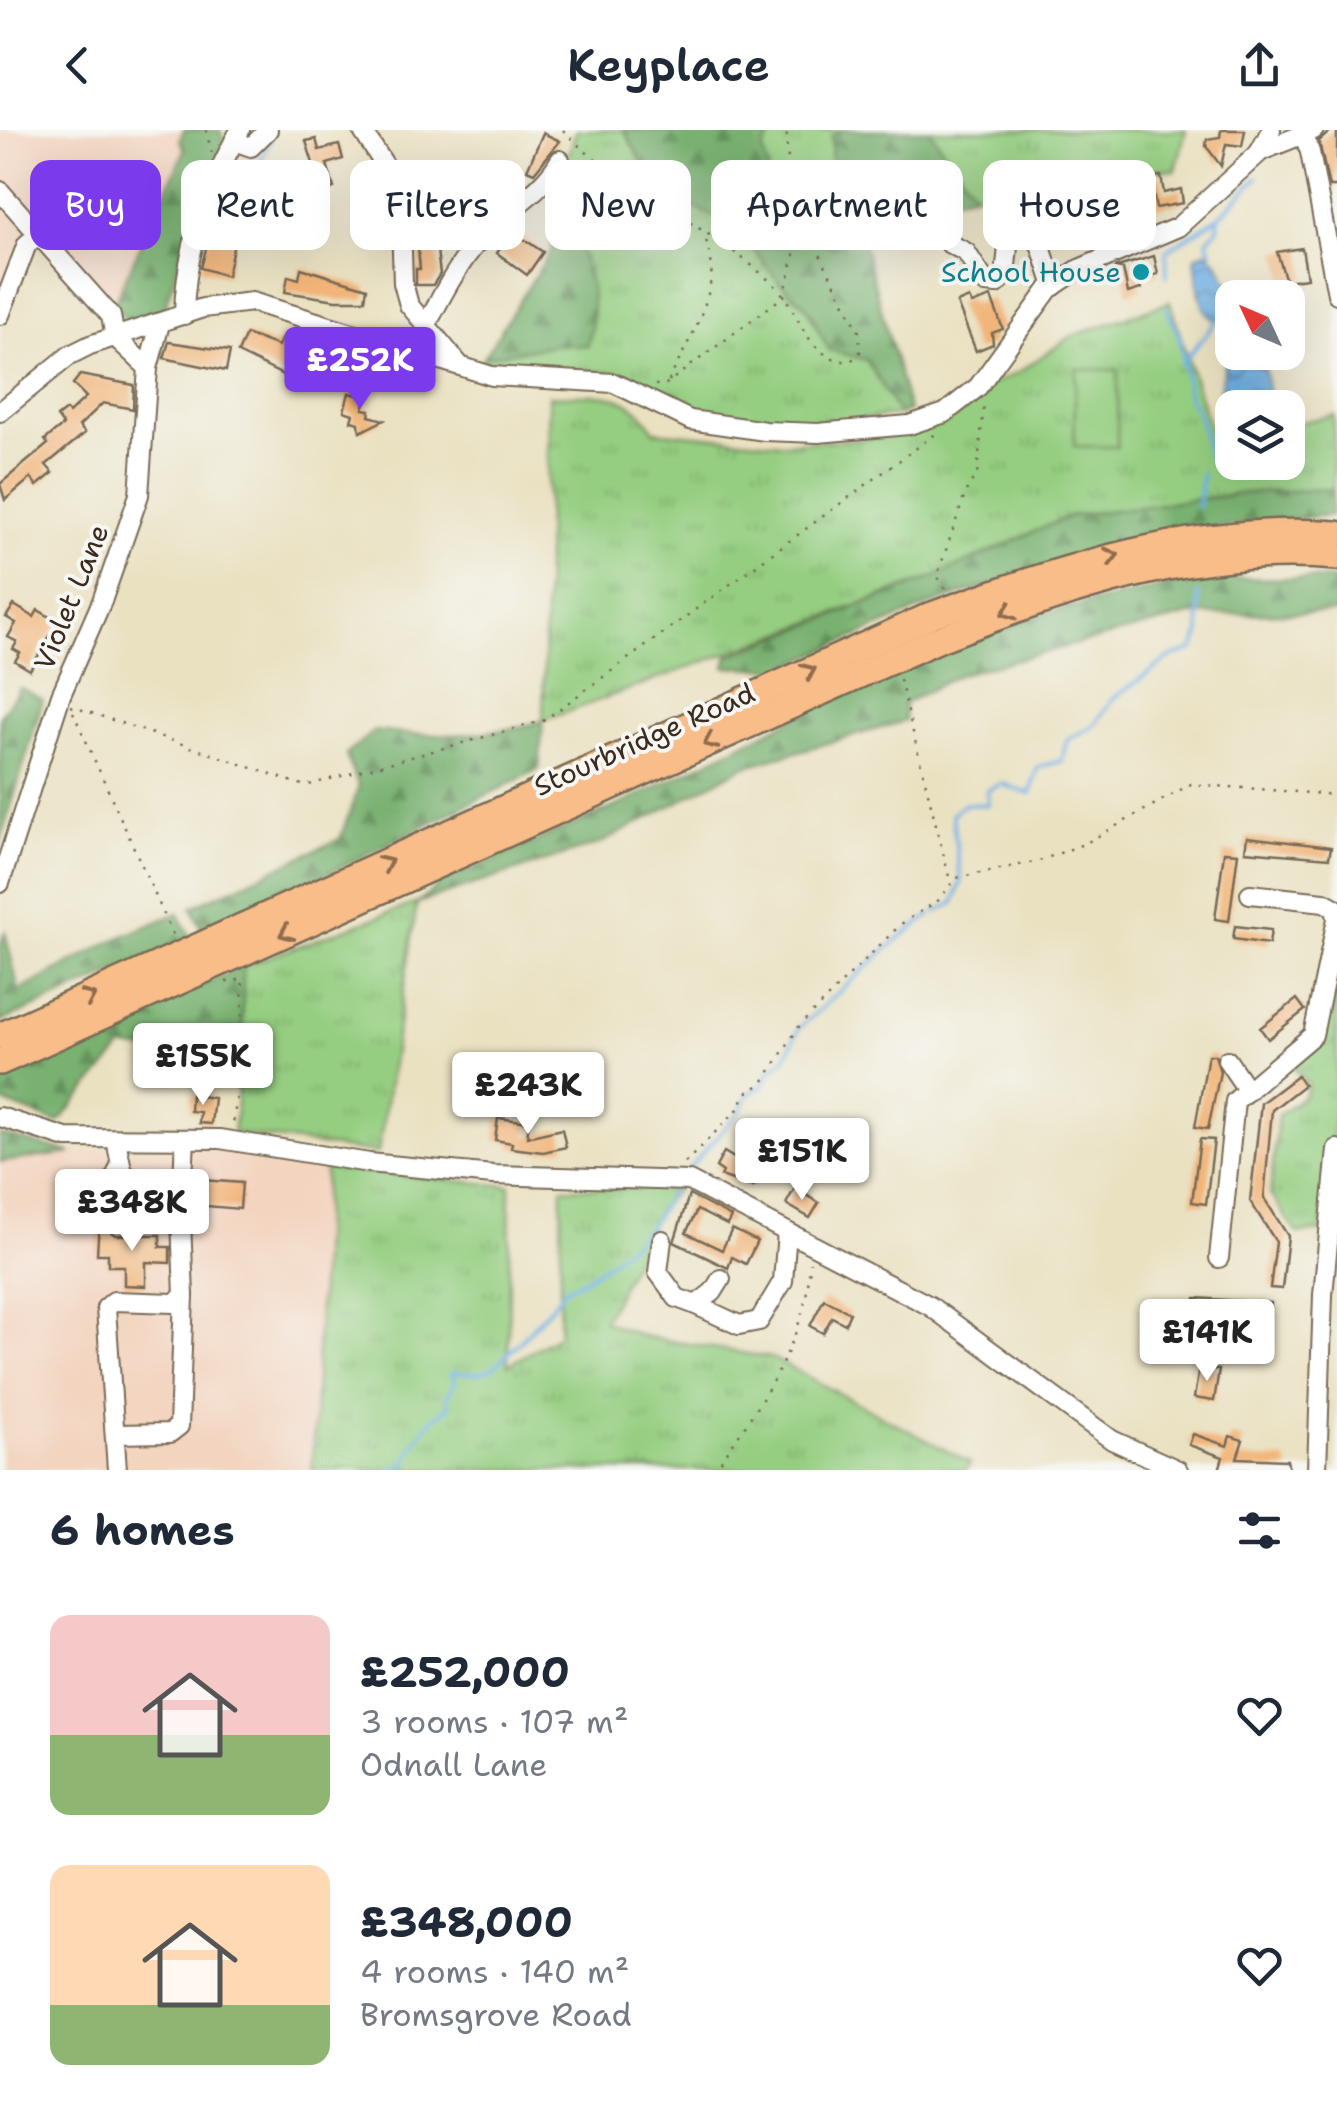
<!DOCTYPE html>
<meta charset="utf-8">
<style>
body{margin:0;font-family:"Shantell Sans",sans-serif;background:#f2f2f3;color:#1f2937;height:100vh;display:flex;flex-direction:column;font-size:38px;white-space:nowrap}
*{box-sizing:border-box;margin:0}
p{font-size:32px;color:#747a83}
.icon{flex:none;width:55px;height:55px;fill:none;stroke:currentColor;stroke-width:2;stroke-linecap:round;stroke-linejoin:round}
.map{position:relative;height:1340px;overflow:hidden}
.details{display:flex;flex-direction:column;background:#fff;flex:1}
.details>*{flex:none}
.guide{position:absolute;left:30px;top:30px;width:1278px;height:90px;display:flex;gap:20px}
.needle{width:65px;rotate:314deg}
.buttons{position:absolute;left:1215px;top:150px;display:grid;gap:20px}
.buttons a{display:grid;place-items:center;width:90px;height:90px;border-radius:20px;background:#fff;box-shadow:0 10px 40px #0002;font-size:50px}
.price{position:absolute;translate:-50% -85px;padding:0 22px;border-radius:10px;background:#fff;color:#222;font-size:32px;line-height:65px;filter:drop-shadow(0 2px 5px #0008)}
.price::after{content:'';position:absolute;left:50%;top:60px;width:30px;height:22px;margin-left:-15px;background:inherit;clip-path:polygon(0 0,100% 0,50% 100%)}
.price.on{background:#7c3aed;color:#fff}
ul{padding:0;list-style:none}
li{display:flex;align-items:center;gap:30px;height:250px;padding:0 50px}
li span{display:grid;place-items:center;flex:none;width:280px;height:200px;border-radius:20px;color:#555}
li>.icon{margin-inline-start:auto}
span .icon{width:120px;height:120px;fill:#fffc;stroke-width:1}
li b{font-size:42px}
h2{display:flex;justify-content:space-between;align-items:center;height:120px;padding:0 50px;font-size:42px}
.tag{padding:0 35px;border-radius:20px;background:#fff;box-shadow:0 10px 40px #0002;font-size:35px;line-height:90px}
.tag.on{background:#7c3aed;color:#fff}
header{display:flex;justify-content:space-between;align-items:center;height:130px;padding:0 50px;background:#fff;font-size:45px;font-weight:600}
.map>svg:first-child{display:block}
</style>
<header><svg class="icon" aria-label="back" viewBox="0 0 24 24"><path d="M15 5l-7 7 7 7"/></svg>Keyplace<svg class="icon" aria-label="share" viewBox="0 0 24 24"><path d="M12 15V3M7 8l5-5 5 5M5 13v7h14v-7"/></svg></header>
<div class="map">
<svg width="1337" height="1340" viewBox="0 0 1337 1340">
<defs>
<pattern id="grass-tufts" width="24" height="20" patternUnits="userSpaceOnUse" patternTransform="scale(2.5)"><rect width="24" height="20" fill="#95ce81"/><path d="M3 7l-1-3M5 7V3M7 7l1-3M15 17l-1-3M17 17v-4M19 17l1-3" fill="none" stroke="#81b16f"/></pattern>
<pattern id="forest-firs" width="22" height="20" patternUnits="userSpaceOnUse" patternTransform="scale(2.5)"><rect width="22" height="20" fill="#78b16f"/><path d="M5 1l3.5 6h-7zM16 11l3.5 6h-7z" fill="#64905b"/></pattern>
<pattern id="water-waves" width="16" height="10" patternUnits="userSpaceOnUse" patternTransform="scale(2.5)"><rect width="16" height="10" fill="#70b0e4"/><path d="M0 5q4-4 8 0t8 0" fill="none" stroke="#5d8fb8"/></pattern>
</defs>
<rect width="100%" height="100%" fill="#f6f6f2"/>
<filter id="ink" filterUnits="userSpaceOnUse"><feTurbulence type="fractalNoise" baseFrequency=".01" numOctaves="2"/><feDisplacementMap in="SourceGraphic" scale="20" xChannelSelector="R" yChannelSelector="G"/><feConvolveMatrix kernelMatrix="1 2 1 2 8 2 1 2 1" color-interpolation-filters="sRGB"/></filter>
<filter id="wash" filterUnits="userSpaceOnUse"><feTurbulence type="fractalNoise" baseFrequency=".0048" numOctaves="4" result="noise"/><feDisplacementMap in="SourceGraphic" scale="40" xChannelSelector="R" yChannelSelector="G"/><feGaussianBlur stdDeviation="2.25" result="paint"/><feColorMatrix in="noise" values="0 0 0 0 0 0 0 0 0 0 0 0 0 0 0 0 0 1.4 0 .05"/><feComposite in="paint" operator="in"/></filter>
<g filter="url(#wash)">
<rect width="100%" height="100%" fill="#eae1c1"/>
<!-- built -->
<g fill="#f3d4bf">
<path d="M0 0H184L180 10 185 19 113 175 49 98 0 189Z"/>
<path d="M192 1018 325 1038 312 1340H2L0 1032 93 1021Z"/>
</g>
<!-- grass -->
<g fill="url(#grass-tufts)" stroke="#687c50" stroke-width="2.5">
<path d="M576 0H624L638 26 687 75 734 94 779 152 805 175 829 220 867 230 899 285 832 292H765L693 282 616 243 480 233 484 227 558 214 588 216 584 128 557 64Z"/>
<path d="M773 0H843L831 7 834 118 779 92 763 20Z"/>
<path d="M929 0H1186L1176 40 1106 39 975 63Z"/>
<path d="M1170 172 1220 331 1288 332V295L1334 285 1333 359 1246 363 1069 386 937 446 543 591 549 266C595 265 628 256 654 301L782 313 863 309 925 298 953 285 991 254 1016 244 1072 206Z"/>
<path d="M417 773 378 1023 233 1003 242 931 243 836Z"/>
<path d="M1337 839V963L1322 1101 1297 1103 1270 1065 1278 985 1304 966 1308 955 1291 934Z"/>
<path d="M325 1038 510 1056 508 1235 559 1205 562 1058H678L660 1078 604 1191 642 1206 772 1228 970 1333 966 1340H312Z"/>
</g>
<!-- forest -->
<g fill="url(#forest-firs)" stroke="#5a6e46" stroke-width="2.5">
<path d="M184 0H220L224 10 197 71 164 181 132 195 113 175 185 20 180 10Z"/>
<path d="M624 0H773L763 20 779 92 833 118 831 6 843 0H929L975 63 858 94 909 281 899 285 867 230 829 220 805 175 779 152 734 94 687 75 655 55Z"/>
<path d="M557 64C578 113 604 164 587 216L558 214 484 227 551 121Z"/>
<path d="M1333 359 1331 385 1139 406 930 475 780 539 725 537 728 526 937 446 1069 386 1246 363Z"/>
<path d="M1203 448 1335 449 1337 482 1190 485 960 544 904 574 905 591 743 637 601 713 417 773 448 749 626 672 883 544 1048 482Z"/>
<path d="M20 558 43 570 0 713V586Z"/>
<path d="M543 591 539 639 204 805 192 777 340 709 359 657 346 625 374 601C436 607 482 608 543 591Z"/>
<path d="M178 783 192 810 0 892V815L5 802 19 861 114 810Z"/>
<path d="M243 836 242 932 123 917 58 993 2 972 0 954 8 944Z"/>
<path d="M0 1005 72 1023 0 1032Z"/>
</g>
<!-- pitch -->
<path fill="#95ce81" stroke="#687c50" stroke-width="2.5" d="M1076 239 1118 240 1117 317 1074 316Z"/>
<!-- water -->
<g fill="url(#water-waves)" stroke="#566d81" stroke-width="2.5">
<path d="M1206 122C1232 137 1213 157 1257 167L1232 168V185L1217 191C1197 182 1198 147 1195 127Z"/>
<path d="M1226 228 1264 237 1269 265 1252 277 1226 274 1220 261Z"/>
</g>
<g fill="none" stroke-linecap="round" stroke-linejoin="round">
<!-- stream -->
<g stroke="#70b0e4" stroke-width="4">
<path d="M256 96 265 55 261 30 271 9"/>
<path d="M1211 122 1207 110 1218 98 1219 87"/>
<path d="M1167 146 1166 121 1219 87 1257 48"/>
<path d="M1167 179 1180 208 1189 269 1198 283 1211 332"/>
<path d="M1181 234 1217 191"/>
<path d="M1198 377 1202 343"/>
<path d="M936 782 954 773 961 751 952 684 965 674 988 675 987 660 1002 654 1030 664 1038 637 1062 631 1067 610 1095 595 1111 570 1171 527 1193 520 1200 502 1198 463"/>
<path d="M689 1038 741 980 748 964 763 956 770 940 785 929 799 898 898 809 931 785"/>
<path d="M391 1340 406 1335C409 1318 432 1284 449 1278L446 1268 455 1252 451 1243C463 1243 481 1245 491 1239 499 1236 563 1165 566 1157 587 1153 628 1117 644 1102 656 1092 661 1074 672 1062"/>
</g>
</g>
<g id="blocks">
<!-- building -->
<g fill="#f2b478">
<path d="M1221 0H1245L1242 16 1226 14 1221 36 1206 16 1207 9 1220 7Z"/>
<path d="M1332 0H1337V57H1329L1319 11Z"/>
<path d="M543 3 560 11 534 43 527 40Z"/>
<path d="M316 9 319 20 339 15 343 29 327 34 334 58 322 62 306 11Z"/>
<path d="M440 36 443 71 431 73 440 144 433 155H416V139H420L412 57 424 56 422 38Z"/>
<path d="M1161 46 1164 63 1181 59 1183 73 1156 78 1150 48Z"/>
<path d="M381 52 383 66H388L389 95 376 96V89L371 90 369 53Z"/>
<path d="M227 85 239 89 227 146 201 138 214 88 225 91Z"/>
<path d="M512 101 543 122 527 145 497 123Z"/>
<path d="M1302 118 1307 148 1286 151 1277 122Z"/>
<path d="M1154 126 1158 144 1138 149 1141 159 1128 163 1123 139 1114 138Z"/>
<path d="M301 138 367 158 365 170H336L285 162 288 146 299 149Z"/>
<path d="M991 167 1003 199 992 203 993 214 976 221 957 173 969 168 972 174Z"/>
<path d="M307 202 318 205 311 224 294 217 283 245 238 223 246 204 278 216 282 208 296 213Z"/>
<path d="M169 212 230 221 226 241 164 228Z"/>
<path d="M80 245 134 255 133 279 103 273 79 296 85 303 46 335 53 343 37 356 31 348 5 370 0 354 48 314 45 310 63 295 57 287 66 280 69 283 86 267 73 254Z"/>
<path d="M349 263 366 267 363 279 370 280 369 286 384 290 360 302 359 293 351 291 353 284 344 281Z"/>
<path d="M14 475 34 487 38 480 58 492 30 540 15 531 20 523 13 519 17 512 8 507 16 493 6 487Z"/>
<path d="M1247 707 1331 717 1329 728 1245 721Z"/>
<path d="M1224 722 1238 723 1229 791 1215 789Z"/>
<path d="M1235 796 1271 800 1269 814 1233 809Z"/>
<path d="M1297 869 1305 880 1268 909 1260 898Z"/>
<path d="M1208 925H1215L1220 942 1208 999 1195 997Z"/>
<path d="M1297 946 1304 955 1272 980 1264 1068 1288 1106 1282 1159 1270 1158 1276 1112 1250 1071 1261 973Z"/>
<path d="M191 965 214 968 211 994 199 993 200 982 190 981Z"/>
<path d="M498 988 529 992 527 1007 562 999 566 1017 543 1022 511 1018 512 1013 495 1010Z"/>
<path d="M1200 1009 1214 1010 1206 1074 1192 1072Z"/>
<path d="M724 1022 761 1044 753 1057 721 1046 723 1042 716 1037Z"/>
<path d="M202 1050 242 1053 240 1079 194 1075Z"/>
<path d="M795 1058 819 1073 810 1088 786 1074Z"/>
<path d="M689 1065 731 1087 727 1095 697 1080 686 1103 722 1120 732 1099 757 1111 746 1134 732 1127 728 1138 674 1112Z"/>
<path d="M99 1093 115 1105H160V1117H170V1133L146 1132V1156L124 1155V1136H108V1124H97Z"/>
<path d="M1196 1168 1271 1173 1270 1186 1195 1182Z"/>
<path d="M824 1169 850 1183 845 1194 832 1187 823 1203 810 1196Z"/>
<path d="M1199 1238 1219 1240 1214 1271 1194 1268Z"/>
<path d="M1193 1304 1227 1316 1230 1306 1243 1310 1237 1328 1287 1330 1289 1340H1219L1223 1327 1189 1315Z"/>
</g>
</g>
</g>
<g filter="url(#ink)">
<use href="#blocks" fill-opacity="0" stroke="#786a57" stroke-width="2.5"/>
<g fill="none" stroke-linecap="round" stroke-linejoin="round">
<defs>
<g id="minor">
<path d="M362 0 400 59 403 153 409 175 458 233"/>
<path d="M1302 0 1310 22 1337 164"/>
<path d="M234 11 251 17 268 0"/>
<path d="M1259 22 1314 0"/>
<path d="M0 61 111 186 115 207 148 238"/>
<path d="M950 114 966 122 986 153 997 154 1005 145 1009 108 1016 101H1027L1040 114 1054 156"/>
<path d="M0 185 27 114 39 104"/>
<path d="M184 185C185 118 208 58 240 0"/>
<path d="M426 196C442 165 458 134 481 108 507 77 538 67 560 30"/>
<path d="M0 282 70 225 90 215 203 178 252 172 492 246 614 253 690 290 765 301 818 303 909 295 945 283 978 257 1049 159 1079 139 1178 97 1259 23 1271 0"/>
<path d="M0 753 61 565 102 471 139 365 148 238 160 194"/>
<path d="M1227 930 1248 961"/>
<path d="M0 987 66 1008 220 1009 369 1033 493 1045 689 1051 930 1176 1112 1310 1178 1340"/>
<path d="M116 1011 123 1043 133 1049H148L154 1056 152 1079 146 1085H125L110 1079 106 1067 120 1036"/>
<path d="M662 1110 658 1142 677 1168 696 1175 713 1162 721 1149"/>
<path d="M1219 1128 1235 971 1313 905 1337 789 1335 778 1324 772 1250 764"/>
<path d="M696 1175 739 1195 759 1191 783 1151 787 1102"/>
<path d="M115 1304 170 1303 179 1296 184 1166"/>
<path d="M117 1340 106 1178 114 1171 174 1173 184 1166 181 1090 185 1009"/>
<path d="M1317 1340 1323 1165 1337 1019"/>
</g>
<g id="highway">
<path d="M0 906 932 485C1063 437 1196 393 1337 404"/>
<path d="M0 932 937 510C1066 459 1196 415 1337 427"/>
</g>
</defs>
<!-- minor casing -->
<use href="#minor" stroke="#786a57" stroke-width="22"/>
<!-- highway casing -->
<use href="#highway" stroke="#786a57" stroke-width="30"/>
<!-- path -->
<g stroke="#786a57" stroke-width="2.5" stroke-dasharray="2.5 8" stroke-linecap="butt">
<path d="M206 0 212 24"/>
<path d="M563 0C619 59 695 88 756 139 765 147 777 156 784 166 804 195 809 228 850 232L860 222 859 202C830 139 783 72 787 0"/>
<path d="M669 251C689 207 729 151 703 105"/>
<path d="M655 255 666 254 784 166 803 89"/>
<path d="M945 459 937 446 968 356 977 345 984 273"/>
<path d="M900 550 951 755"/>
<path d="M71 576 305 656 543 591 937 303"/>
<path d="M73 582 174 807"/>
<path d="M226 852 243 849 240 942 233 994"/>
<path d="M685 1033 738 979 746 963 762 954 800 895 901 794 939 770 956 748 1039 731 1086 713 1191 654 1337 665"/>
<path d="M715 1340C759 1274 807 1213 810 1132"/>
</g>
<!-- minor -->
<use href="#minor" stroke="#fff" stroke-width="18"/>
<!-- highway -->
<use href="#highway" stroke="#f8bd89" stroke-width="25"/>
</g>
<!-- one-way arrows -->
<defs><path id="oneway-chevron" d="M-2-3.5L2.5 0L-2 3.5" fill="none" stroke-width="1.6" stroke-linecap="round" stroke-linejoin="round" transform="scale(2.5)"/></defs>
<g stroke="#906c4e">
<use href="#oneway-chevron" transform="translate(1112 426) rotate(-13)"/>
<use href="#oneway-chevron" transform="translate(1008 482) rotate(159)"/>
<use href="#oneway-chevron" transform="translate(809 541) rotate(-24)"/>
<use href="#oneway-chevron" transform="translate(710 612) rotate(155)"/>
<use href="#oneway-chevron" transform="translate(386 733) rotate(-25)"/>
<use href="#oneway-chevron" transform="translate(286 803) rotate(156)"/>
<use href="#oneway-chevron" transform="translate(89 867) rotate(-24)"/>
</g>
</g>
<!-- markers -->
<circle fill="#0f9aa8" stroke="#f6f6f2" stroke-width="4" cx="1141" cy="142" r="10"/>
<g text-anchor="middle" stroke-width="8" stroke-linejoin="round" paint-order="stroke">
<!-- culture labels -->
<g font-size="28" fill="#0d838f" stroke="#f6f6f2" text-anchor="end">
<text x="1121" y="152">School House</text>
</g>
<!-- street labels -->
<g font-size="28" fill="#3b2a1e" stroke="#f6f6f2">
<text transform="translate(71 467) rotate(-68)" y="10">Violet Lane</text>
<text transform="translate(644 609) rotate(-24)" y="10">Stourbridge Road</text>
</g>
</g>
</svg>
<div class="buttons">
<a><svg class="needle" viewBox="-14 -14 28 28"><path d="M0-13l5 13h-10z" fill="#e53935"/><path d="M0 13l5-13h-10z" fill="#747a83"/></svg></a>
<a><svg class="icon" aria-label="layers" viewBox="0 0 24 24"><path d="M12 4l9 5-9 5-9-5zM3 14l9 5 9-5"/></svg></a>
</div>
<b class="price on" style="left:360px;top:282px">£252K</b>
<b class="price" style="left:203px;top:978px">£155K</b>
<b class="price" style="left:528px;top:1007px">£243K</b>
<b class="price" style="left:802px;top:1073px">£151K</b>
<b class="price" style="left:132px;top:1124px">£348K</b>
<b class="price" style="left:1207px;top:1254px">£141K</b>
<div class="guide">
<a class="tag on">Buy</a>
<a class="tag">Rent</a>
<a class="tag">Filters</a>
<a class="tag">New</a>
<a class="tag">Apartment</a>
<a class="tag">House</a>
</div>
</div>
<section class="details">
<h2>6 homes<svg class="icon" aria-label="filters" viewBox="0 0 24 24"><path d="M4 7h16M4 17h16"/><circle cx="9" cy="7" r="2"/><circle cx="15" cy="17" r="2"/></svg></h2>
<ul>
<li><span style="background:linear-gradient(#f6c9c9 60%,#8fb573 0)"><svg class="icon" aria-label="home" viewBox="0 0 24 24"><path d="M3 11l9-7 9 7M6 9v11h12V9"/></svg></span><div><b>£252,000</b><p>3 rooms · 107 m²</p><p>Odnall Lane</p></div><svg class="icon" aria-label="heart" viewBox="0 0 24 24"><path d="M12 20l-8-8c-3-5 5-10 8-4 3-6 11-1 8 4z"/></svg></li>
<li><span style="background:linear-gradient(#ffd9b3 70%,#8fb573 0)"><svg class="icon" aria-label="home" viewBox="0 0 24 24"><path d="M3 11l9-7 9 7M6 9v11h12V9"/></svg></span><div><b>£348,000</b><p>4 rooms · 140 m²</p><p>Bromsgrove Road</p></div><svg class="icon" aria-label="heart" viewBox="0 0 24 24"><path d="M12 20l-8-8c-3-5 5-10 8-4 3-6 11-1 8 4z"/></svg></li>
</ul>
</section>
